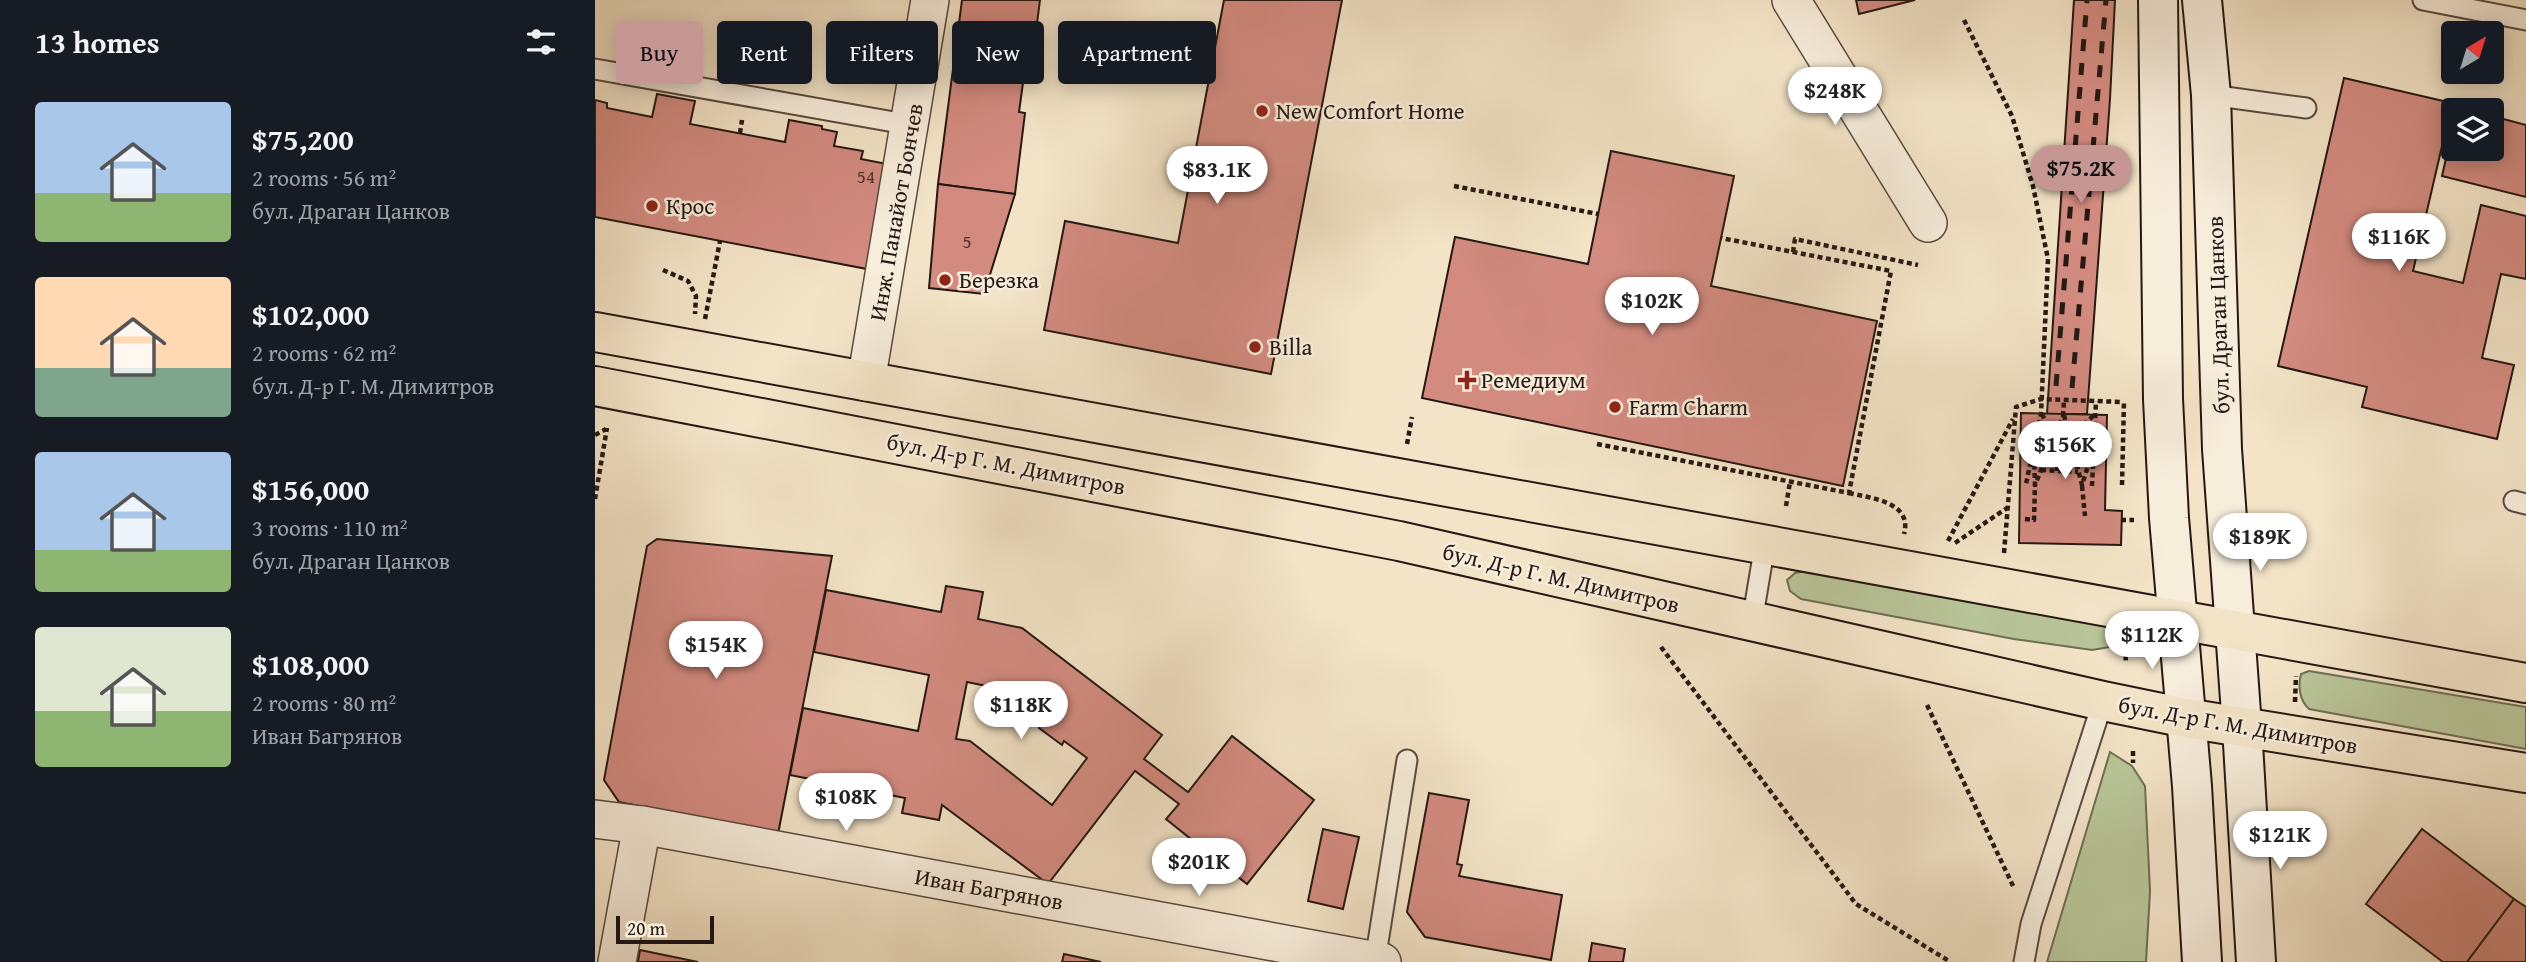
<!DOCTYPE html>
<meta charset="utf-8">
<style>
body{margin:0;font-family:"Gentium Book Plus",serif;background:#20242c;color:#f1f3f6;height:100vh;display:flex;flex-direction:column;font-size:26px;white-space:nowrap}
*{box-sizing:border-box;margin:0}
p{font-size:23px;color:#9ea1a6}
.icon{flex:none;width:38px;height:38px;fill:none;stroke:currentColor;stroke-width:2;stroke-linecap:round;stroke-linejoin:round}
.map{position:relative;flex:1;overflow:hidden}
.details{display:flex;flex-direction:column;background:#171b24;width:595px}
.details>*{flex:none}
.hud{position:absolute;left:21px;top:21px;width:665px;height:63px;display:flex;gap:14px}
.needle{width:46px;rotate:38deg}
.fabs{position:absolute;left:1846px;top:21px;display:grid;gap:14px}
.fabs a{display:grid;place-items:center;width:63px;height:63px;border-radius:7px;background:#171b24;box-shadow:0 4px 18px #0003;font-size:35px}
.scale{position:absolute;left:21px;bottom:18px;width:98px;box-sizing:border-box;padding-left:7px;border:4px solid #261812;border-top:0;font-size:19px;line-height:24px;white-space:nowrap;color:#261812;-webkit-text-stroke:5px #f7eddb;paint-order:stroke}
.price{position:absolute;translate:-50% -60px;padding:0 16px;border-radius:24px;background:#fff;color:#222;font-size:23px;line-height:46px;filter:drop-shadow(0 2px 4px #0008)}
.price::after{content:'';position:absolute;left:50%;top:42px;width:21px;height:16px;margin-left:-10px;background:inherit;clip-path:polygon(0 0,100% 0,50% 100%)}
.price.on{background:#c59692;color:#111}
ul{padding:0;list-style:none}
li{display:flex;align-items:center;gap:21px;height:175px;padding:0 35px}
li span{display:grid;place-items:center;flex:none;width:196px;height:140px;border-radius:7px;color:#555}
li>.icon{margin-inline-start:auto}
span .icon{width:84px;height:84px;fill:#fffc;stroke-width:1}
li b{font-size:30px}
h2{display:flex;justify-content:space-between;align-items:center;height:84px;padding:0 35px;font-size:30px}
.chip{padding:0 24px;border-radius:7px;background:#171b24;box-shadow:0 4px 18px #0003;font-size:24px;line-height:63px}
.chip.on{background:#c59692;color:#111}
main{display:flex;flex:1;min-height:0}
.map>svg:first-child{display:block}
</style>
<main>
<section class="details">
<h2>13 homes<svg class="icon" aria-label="filters" viewBox="0 0 24 24"><path d="M4 7h16M4 17h16"/><circle cx="9" cy="7" r="2"/><circle cx="15" cy="17" r="2"/></svg></h2>
<ul>
<li><span style="background:linear-gradient(#a9c7e8 65%,#8fb573 0)"><svg class="icon" aria-label="home" viewBox="0 0 24 24"><path d="M3 11l9-7 9 7M6 9v11h12V9"/></svg></span><div><b>$75,200</b><p>2 rooms · 56 m²</p><p>бул. Драган Цанков</p></div></li>
<li><span style="background:linear-gradient(#ffd9b3 65%,#7fa58c 0)"><svg class="icon" aria-label="home" viewBox="0 0 24 24"><path d="M3 11l9-7 9 7M6 9v11h12V9"/></svg></span><div><b>$102,000</b><p>2 rooms · 62 m²</p><p>бул. Д-р Г. М. Димитров</p></div></li>
<li><span style="background:linear-gradient(#a9c7e8 70%,#8fb573 0)"><svg class="icon" aria-label="home" viewBox="0 0 24 24"><path d="M3 11l9-7 9 7M6 9v11h12V9"/></svg></span><div><b>$156,000</b><p>3 rooms · 110 m²</p><p>бул. Драган Цанков</p></div></li>
<li><span style="background:linear-gradient(#dfe7d0 60%,#8fb573 0)"><svg class="icon" aria-label="home" viewBox="0 0 24 24"><path d="M3 11l9-7 9 7M6 9v11h12V9"/></svg></span><div><b>$108,000</b><p>2 rooms · 80 m²</p><p>Иван Багрянов</p></div></li>
</ul>
</section>
<div class="map">
<svg width="1931" height="962" viewBox="0 0 1931 962">
<rect width="100%" height="100%" fill="#f3e4c7"/>
<filter id="stains"><feTurbulence type="fractalNoise" baseFrequency=".00286" numOctaves="4"/><feColorMatrix values="0 0 0 0 .2 0 0 0 0 .09 0 0 0 0 .02 0 0 0 .5 -.17"/></filter>
<radialGradient id="worn" r=".72"><stop offset=".6" stop-color="#630" stop-opacity="0"/><stop offset="1" stop-color="#630" stop-opacity=".3"/></radialGradient>
<!-- green -->
<g fill="#b8c598" stroke="#6f6e55" stroke-width="2">
<path d="M1217 570 1514 626 1515 647 1497 650 1419 639 1206 599 1195 591 1192 580 1200 573Z"/>
<path d="M1714 671 1931 707V749L1714 709C1704 700 1703 685 1706 674Z"/>
<path d="M1515 752 1537 766 1550 786 1555 891 1551 962H1452Z"/>
</g>
<!-- building -->
<g fill="#d38b80" stroke="#261812" stroke-width="2" fill-rule="evenodd">
<path d="M367 0H445L437 62 431 61 424 112 430 113 420 194 343 184Z"/>
<path d="M629 0H747L676 374 449 330 470 221 583 243Z"/>
<path d="M1261 0H1320L1264 14Z"/>
<path d="M1479 0H1520L1515 99 1492 414H1452Z"/>
<path d="M1749 78 1857 103 1818 271 1868 283 1886 205 1931 216V279L1906 274 1887 358 1919 365 1902 439 1767 407 1772 387 1683 366Z"/>
<path d="M62 94 100 101 95 124 190 142 194 120 227 126V129L242 132 239 146 268 151 266 159 292 164 272 269 0 217V100L12 103V108L57 117Z"/>
<path d="M1897 116 1931 125V197L1847 176 1858 128V149H1897Z"/>
<path d="M1016 151 1139 176 1116 286 1282 321 1248 486 827 398 860 237 993 264Z"/>
<path d="M343 184 420 194 389 294 334 288Z"/>
<path d="M1426 413 1512 415 1510 510 1527 511 1526 545 1424 543Z"/>
<path d="M62 539 237 556 183 834 24 802 9 780 52 546Z"/>
<path d="M351 586 388 592 383 619 427 628 567 735 549 759 593 792 637 736 719 800 652 884 571 819 584 804 540 771 453 884 347 805 344 820 307 813 310 798 195 775 208 708 323 731 334 675 219 652 231 590 346 612ZM372 682 401 688 447 723 444 728 467 745 469 741 492 758 457 805 375 741 361 739Z"/>
<path d="M834 793 874 800 862 864 867 865 864 876 967 895 956 960 830 937 812 912Z"/>
<path d="M728 829 764 837 748 909 713 901Z"/>
<path d="M1827 829 1919 899 1872 962H1848L1771 904Z"/>
<path d="M1919 899 1931 907V962H1872Z"/>
<path d="M997 943 1030 949 1028 962H994Z"/>
<path d="M45 950 103 962H43Z"/>
<path d="M469 954 506 962H467Z"/>
</g>
<g fill="none" stroke-linecap="round" stroke-linejoin="round">
<defs>
<g id="lane">
<path d="M1828 0 1931 20"/>
<path d="M0 69 316 125"/>
<path d="M1616 95 1711 108"/>
<path d="M1919 501 1931 504"/>
<path d="M1157 622 1170 544"/>
<path d="M780 961 812 760"/>
<path d="M1429 962 1436 924 1508 701"/>
</g>
<g id="street">
<path d="M1196 0 1333 223"/>
<path d="M271 382 335 0"/>
<path d="M0 819 47 825 787 962"/>
<path d="M22 962 47 825"/>
</g>
<g id="secondary">
<path d="M1563 0 1568 399 1574 518 1597 786 1607 962"/>
<path d="M1607 0 1616 95 1627 449 1647 727 1661 962"/>
</g>
<g id="primary">
<path d="M0 332 1931 683"/>
<path d="M0 386 804 541 1508 701 1591 718 1931 773"/>
</g>
</defs>
<!-- lane casing -->
<use href="#lane" stroke="#594b3f" stroke-width="23"/>
<!-- street casing -->
<use href="#street" stroke="#594b3f" stroke-width="40"/>
<!-- secondary casing -->
<use href="#secondary" stroke="#261812" stroke-width="42"/>
<!-- primary casing -->
<use href="#primary" stroke="#261812" stroke-width="42"/>
<!-- path -->
<g stroke="#261812" stroke-width="4.5" stroke-dasharray="5 3.5" stroke-linecap="butt">
<path d="M1369 20 1417 116 1438 186 1453 259 1446 414 1431 484"/>
<path d="M145 133 147 120"/>
<path d="M859 186 1003 214"/>
<path d="M1198 252 1200 239 1323 265"/>
<path d="M68 270 93 281 101 296 100 314"/>
<path d="M110 319 125 241"/>
<path d="M1447 414 1458 438"/>
<path d="M1469 415 1487 485 1498 450"/>
<path d="M1468 416 1469 400"/>
<path d="M1467 425 1463 449 1499 415"/>
<path d="M0 435 11 429"/>
<path d="M812 444 817 417"/>
<path d="M1002 444 1254 493 1296 271 1126 238"/>
<path d="M1439 456 1440 485 1469 414"/>
<path d="M1446 470 1483 472"/>
<path d="M1462 471 1463 449"/>
<path d="M1527 485 1529 402"/>
<path d="M1487 486 1490 516"/>
<path d="M1497 486 1501 401"/>
<path d="M1254 493C1276 498 1318 502 1309 534"/>
<path d="M0 499 12 428"/>
<path d="M1191 506 1195 482"/>
<path d="M1430 519 1439 520 1440 485"/>
<path d="M1526 520H1539"/>
<path d="M1353 541 1418 419"/>
<path d="M1360 543 1412 508"/>
<path d="M1409 553 1421 407 1446 399 1527 402"/>
<path d="M1066 647 1261 904 1354 961"/>
<path d="M1530 647 1531 662"/>
<path d="M1700 702 1701 676"/>
<path d="M1332 705 1419 888"/>
<path d="M1538 751V763"/>
</g>
<!-- lane -->
<use href="#lane" stroke="#f7eddb" stroke-width="19"/>
<!-- street -->
<use href="#street" stroke="#f7eddb" stroke-width="37"/>
<!-- secondary -->
<use href="#secondary" stroke="#f7eddb" stroke-width="38"/>
<!-- primary -->
<use href="#primary" stroke="#f3e4c7" stroke-width="38"/>
<!-- rail -->
<g stroke="#261812" stroke-width="5" stroke-dasharray="12 12" stroke-linecap="butt">
<path d="M1461 386 1492 0"/>
<path d="M1477 388 1511 0"/>
</g>
</g>
<!-- markers -->
<g fill="#8f2418" stroke="#f7eddb" stroke-width="2.5">
<circle cx="667" cy="111" r="7"/>
<circle cx="57" cy="206" r="7"/>
<circle cx="350" cy="280" r="7"/>
<circle cx="660" cy="347" r="7"/>
<path d="M868.5 369.5h7v7h7v7h-7v7h-7v-7h-7v-7h7z"/>
<circle cx="1020" cy="407" r="7"/>
</g>
<g text-anchor="middle" stroke-width="5" stroke-linejoin="round" paint-order="stroke">
<!-- number labels -->
<g font-size="19" fill="#51352e">
<text x="271" y="183">54</text>
<text x="372" y="248">5</text>
</g>
<!-- poi labels -->
<g font-size="23" fill="#261812" stroke="#f7eddb" text-anchor="start">
<text x="681" y="119">New Comfort Home</text>
<text x="71" y="214">Крос</text>
<text x="364" y="288">Березка</text>
<text x="674" y="355">Billa</text>
<text x="886" y="388">Ремедиум</text>
<text x="1034" y="415">Farm Charm</text>
</g>
<!-- street labels -->
<g font-size="23" fill="#261812" stroke="#f7eddb">
<text transform="translate(301 212) rotate(-80)" y="8">Инж. Панайот Бончев</text>
<text transform="translate(1623 315) rotate(-92)" y="8">бул. Драган Цанков</text>
<text transform="translate(411 464) rotate(11)" y="8">бул. Д-р Г. М. Димитров</text>
<text transform="translate(966 578) rotate(13)" y="8">бул. Д-р Г. М. Димитров</text>
<text transform="translate(1643 725) rotate(10)" y="8">бул. Д-р Г. М. Димитров</text>
<text transform="translate(394 889) rotate(10)" y="8">Иван Багрянов</text>
</g>
</g>
<rect width="100%" height="100%" filter="url(#stains)"/>
<rect width="100%" height="100%" fill="url(#worn)"/>
</svg>
<div class="fabs">
<a><svg class="needle" viewBox="-14 -14 28 28"><path d="M0-13l5 13h-10z" fill="#e53935"/><path d="M0 13l5-13h-10z" fill="#9ea1a6"/></svg></a>
<a><svg class="icon" aria-label="layers" viewBox="0 0 24 24"><path d="M12 4l9 5-9 5-9-5zM3 14l9 5 9-5"/></svg></a>
</div>
<div class="scale">20 m</div>
<b class="price" style="left:1240px;top:127px">$248K</b>
<b class="price on" style="left:1486px;top:205px">$75.2K</b>
<b class="price" style="left:622px;top:206px">$83.1K</b>
<b class="price" style="left:1804px;top:273px">$116K</b>
<b class="price" style="left:1057px;top:337px">$102K</b>
<b class="price" style="left:1470px;top:481px">$156K</b>
<b class="price" style="left:1665px;top:573px">$189K</b>
<b class="price" style="left:1557px;top:671px">$112K</b>
<b class="price" style="left:121px;top:681px">$154K</b>
<b class="price" style="left:426px;top:741px">$118K</b>
<b class="price" style="left:251px;top:833px">$108K</b>
<b class="price" style="left:1685px;top:871px">$121K</b>
<b class="price" style="left:604px;top:898px">$201K</b>
<div class="hud">
<a class="chip on">Buy</a>
<a class="chip">Rent</a>
<a class="chip">Filters</a>
<a class="chip">New</a>
<a class="chip">Apartment</a>
</div>
</div>
</main>
